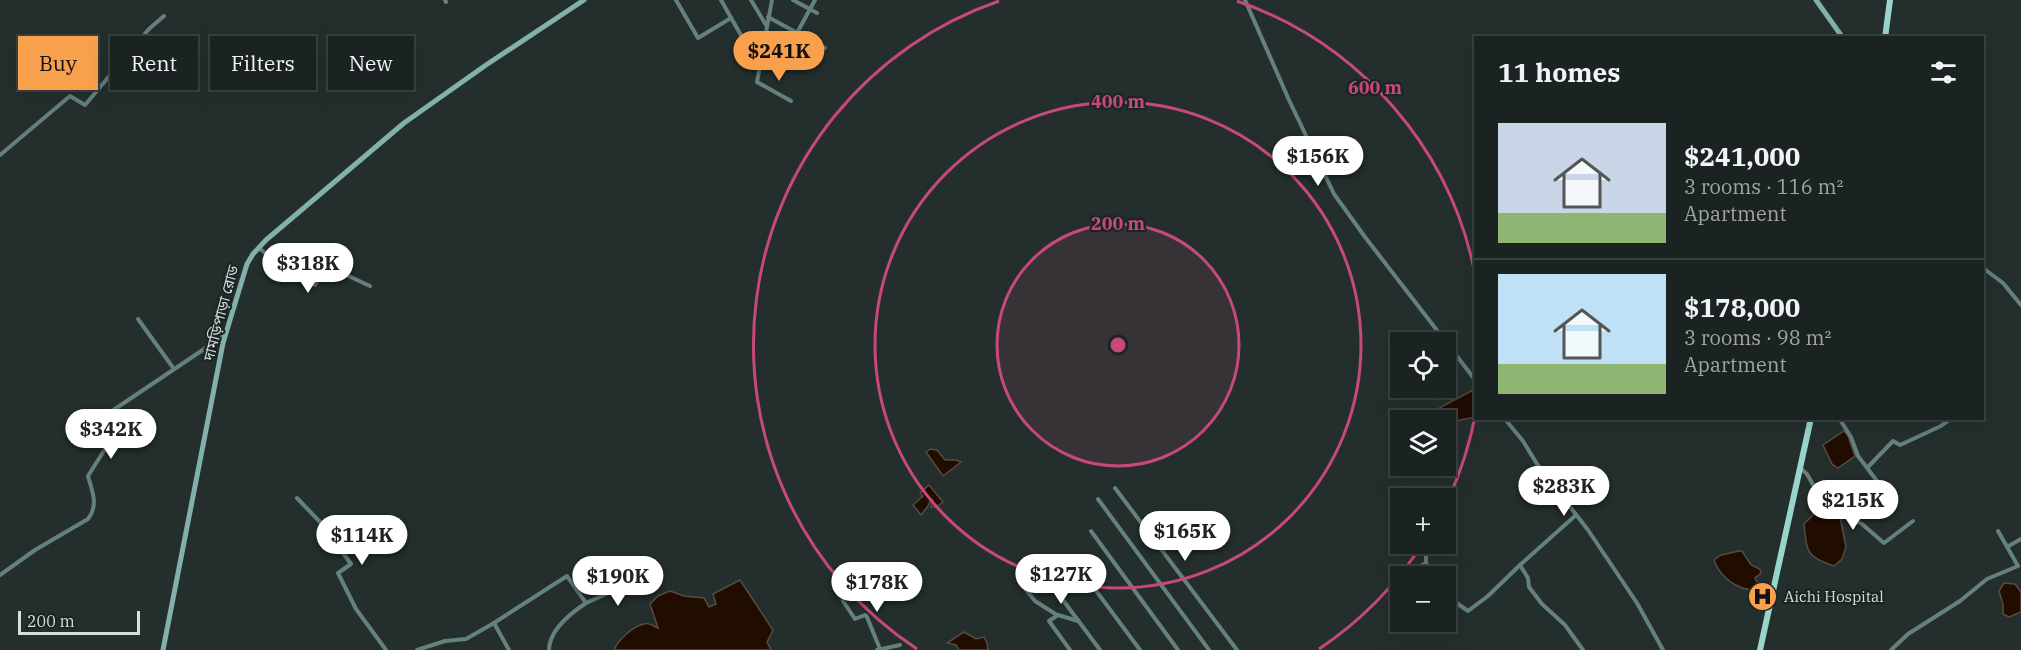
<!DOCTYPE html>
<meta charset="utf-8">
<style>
body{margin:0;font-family:"IBM Plex Serif","Noto Sans Bengali",serif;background:#242b2a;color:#f1f3f6;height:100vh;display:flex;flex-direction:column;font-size:22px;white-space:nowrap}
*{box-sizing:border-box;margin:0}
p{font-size:20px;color:#a0a4a5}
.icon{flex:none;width:33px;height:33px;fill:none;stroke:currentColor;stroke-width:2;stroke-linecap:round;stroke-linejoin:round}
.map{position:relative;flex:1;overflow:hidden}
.sheet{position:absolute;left:1474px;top:36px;width:510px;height:384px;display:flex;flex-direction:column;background:#1b2322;border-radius:0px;box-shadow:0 6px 24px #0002,0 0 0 2px #394040}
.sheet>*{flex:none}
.top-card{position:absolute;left:18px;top:36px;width:570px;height:54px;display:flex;gap:12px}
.fabs{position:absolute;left:1390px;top:332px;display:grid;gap:12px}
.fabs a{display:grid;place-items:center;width:66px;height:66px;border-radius:0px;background:#1b2322;box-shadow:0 6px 24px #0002,0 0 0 2px #394040;font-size:30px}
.scale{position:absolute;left:18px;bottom:15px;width:122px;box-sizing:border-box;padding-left:6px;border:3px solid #d6dddc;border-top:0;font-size:16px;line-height:21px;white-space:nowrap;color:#d6dddc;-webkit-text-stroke:4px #1a2524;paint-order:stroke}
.price{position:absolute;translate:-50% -51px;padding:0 14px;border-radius:21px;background:#fff;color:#222;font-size:20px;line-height:39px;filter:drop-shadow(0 2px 3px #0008)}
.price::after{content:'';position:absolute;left:50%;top:36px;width:18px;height:14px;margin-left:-9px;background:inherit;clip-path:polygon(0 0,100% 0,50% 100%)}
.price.selected{background:#f8a04b;color:#111}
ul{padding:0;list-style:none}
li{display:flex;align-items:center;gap:18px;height:150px;padding:0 24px}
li+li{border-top:2px solid #394040}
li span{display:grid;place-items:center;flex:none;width:168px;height:120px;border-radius:0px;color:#555}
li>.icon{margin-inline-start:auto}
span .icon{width:72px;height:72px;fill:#fffc;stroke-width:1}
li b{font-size:26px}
h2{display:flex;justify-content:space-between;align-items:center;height:72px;padding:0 24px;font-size:26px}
.pill{padding:0 21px;border-radius:0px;background:#1b2322;box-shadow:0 6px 24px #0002,0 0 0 2px #394040;font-size:21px;line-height:54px}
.pill.selected{background:#f8a04b;color:#111}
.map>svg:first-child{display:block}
</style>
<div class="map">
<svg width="2021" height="650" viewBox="0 0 2021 650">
<rect width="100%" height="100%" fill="#242f2d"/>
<!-- water -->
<g fill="#210d00" stroke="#574b42" stroke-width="1.5">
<path d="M1473 390 1476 393V417L1450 422 1446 428V420H1423L1430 413Z"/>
<path d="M1844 431 1848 436 1855 456 1838 468 1832 464 1823 445Z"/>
<path d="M930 449 937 450 945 460H956L961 462 943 476 926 452Z"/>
<path d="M929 485 943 502 936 507H931L933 501 931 499 928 506 921 515 913 505 923 496 920 493Z"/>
<path d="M1829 511 1840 517 1846 547 1842 559 1834 566C1806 557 1807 552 1804 524L1815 513Z"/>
<path d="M1739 551H1742L1751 565 1760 569 1761 573 1755 578 1759 586 1756 590C1736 590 1720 577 1714 560L1721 555Z"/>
<path d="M740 580 773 630 767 642 771 650H614C618 640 633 626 644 624 649 622 653 626 658 628L650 604 658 596 670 591 684 596 704 598 709 607 716 604 713 594Z"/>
<path d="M2004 583 2015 584 2021 592V612L2009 617 2003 614V604L1999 591Z"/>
<path d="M964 632 976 639 984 637 987 643 988 650H959L956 645 947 643Z"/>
</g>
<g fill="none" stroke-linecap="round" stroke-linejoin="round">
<!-- street -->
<g stroke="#64817d" stroke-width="4">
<path d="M445 0 446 2"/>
<path d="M676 0 698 38 731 18"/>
<path d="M721 0 759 67"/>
<path d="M751 0 766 25"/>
<path d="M772 0 757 82 791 101"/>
<path d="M793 0 817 13"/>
<path d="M1245 0 1289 100 1334 194 1365 237 1446 342"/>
<path d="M768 17 825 48"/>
<path d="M797 33 815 0"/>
<path d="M0 155 70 96 85 105 149 29 164 16"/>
<path d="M259 248 275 261 315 285 324 267 341 277 342 273 370 286"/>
<path d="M1983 268 2003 283 2021 305"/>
<path d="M138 319 174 369"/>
<path d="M1446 342 1476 381"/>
<path d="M1504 418 1523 441 1537 464 1588 530 1637 603 1663 650"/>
<path d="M1839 418 1851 437 1858 456 1877 481"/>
<path d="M1868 467 1893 441 1900 445 1941 426 1952 418"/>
<path d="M1800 468 1807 474 1816 490 1825 492 1849 517 1862 524 1884 543 1913 521"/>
<path d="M1115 488 1237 650"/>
<path d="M297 498 321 523 351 564 338 573 356 609 386 650"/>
<path d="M1098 499 1209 650"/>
<path d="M1401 506C1390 517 1393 523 1401 535"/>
<path d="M1576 515 1520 565 1528 578 1529 587 1542 604 1565 625 1583 650"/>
<path d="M1091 531 1178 650"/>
<path d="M1420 543 1426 556V563L1436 576"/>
<path d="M2007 547 2021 539"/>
<path d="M1080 569 1140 650"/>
<path d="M0 575 35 550 88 519C99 505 92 491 88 476L105 449 103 417 225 335"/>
<path d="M1408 576 1413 570 1426 563"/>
<path d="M1401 583 1390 595 1392 601 1401 612"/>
<path d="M1023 586 1035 601 1057 615"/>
<path d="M1446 589 1458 604 1468 611 1488 596 1520 565"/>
<path d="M1057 592 1100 650"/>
<path d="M843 601 855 619 865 615 867 617 880 649"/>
<path d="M417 650 445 641 466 639 494 623"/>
<path d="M509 650 494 623 567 576 586 603 613 591 620 596 636 587 658 568"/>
<path d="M549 650C549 631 571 613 586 603"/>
<path d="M877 650 900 645"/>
<path d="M1070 650 1049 621 1058 615 1078 621"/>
<path d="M1891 650 1908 634 1960 601 1987 579 2018 566 1998 531"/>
</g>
<!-- secondary -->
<g stroke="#82b0aa" stroke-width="5">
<path d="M1816 0 1843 38"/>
<path d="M163 650 223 343 247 264 253 254 266 240 404 123 486 65 584 0"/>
</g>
<!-- primary -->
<g stroke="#99d5cd" stroke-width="6">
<path d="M1885 38 1890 0"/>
<path d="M1760 650 1811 418"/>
</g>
</g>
<!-- distance rings -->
<circle cx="1118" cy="345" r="121" fill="#c7497b" fill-opacity=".12"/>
<g fill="none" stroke="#c7497b" stroke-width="3">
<circle cx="1118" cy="345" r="121"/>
<circle cx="1118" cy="345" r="243"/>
<path d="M1476 411A364 364 0 0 1 1447 502M1423 543A364 364 0 0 1 1319 649M917 649A364 364 0 0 1 999 1M1237 1A364 364 0 0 1 1476 279"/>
</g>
<!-- icons -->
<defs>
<symbol id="hospital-disc" viewBox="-11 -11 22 22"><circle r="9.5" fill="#f8a04b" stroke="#1a2524"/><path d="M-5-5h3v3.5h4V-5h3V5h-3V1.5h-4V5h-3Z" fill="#111"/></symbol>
</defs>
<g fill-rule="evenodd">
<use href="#hospital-disc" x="1746" y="580" width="33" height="33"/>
</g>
<g text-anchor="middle" stroke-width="4.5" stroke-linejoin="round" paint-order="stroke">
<!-- street labels -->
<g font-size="15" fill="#d6dddc" stroke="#1a2524">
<text transform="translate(221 313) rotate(-75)" y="5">দামড়িপাড়া রোড</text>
</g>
<!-- poi labels -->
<g font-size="15" fill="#d6dddc" stroke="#1a2524" text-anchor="start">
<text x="1784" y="602">Aichi Hospital</text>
</g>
</g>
<circle cx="1118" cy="345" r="9" fill="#c7497b" stroke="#1a2524" stroke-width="3"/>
<g font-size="18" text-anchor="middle" font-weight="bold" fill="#c7497b" stroke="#1a2524" stroke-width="4.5" stroke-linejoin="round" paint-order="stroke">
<text x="1375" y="94">600 m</text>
<text x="1118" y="108">400 m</text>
<text x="1118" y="230">200 m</text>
</g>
</svg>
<div class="fabs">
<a><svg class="icon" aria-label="locate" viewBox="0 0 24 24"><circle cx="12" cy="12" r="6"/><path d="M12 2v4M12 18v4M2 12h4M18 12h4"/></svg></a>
<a><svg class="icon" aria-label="layers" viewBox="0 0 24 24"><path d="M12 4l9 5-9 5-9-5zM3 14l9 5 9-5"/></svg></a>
<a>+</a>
<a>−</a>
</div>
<div class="scale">200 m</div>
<b class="price selected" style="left:779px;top:82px">$241K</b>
<b class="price" style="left:1318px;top:187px">$156K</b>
<b class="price" style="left:308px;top:294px">$318K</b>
<b class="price" style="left:111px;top:460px">$342K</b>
<b class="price" style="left:1564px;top:517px">$283K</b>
<b class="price" style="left:1853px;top:531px">$215K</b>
<b class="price" style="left:1185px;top:562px">$165K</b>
<b class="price" style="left:362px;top:566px">$114K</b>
<b class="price" style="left:1061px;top:605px">$127K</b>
<b class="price" style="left:618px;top:607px">$190K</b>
<b class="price" style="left:877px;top:613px">$178K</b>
<div class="top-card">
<a class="pill selected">Buy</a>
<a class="pill">Rent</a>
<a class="pill">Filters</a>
<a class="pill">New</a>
</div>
<section class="sheet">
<h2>11 homes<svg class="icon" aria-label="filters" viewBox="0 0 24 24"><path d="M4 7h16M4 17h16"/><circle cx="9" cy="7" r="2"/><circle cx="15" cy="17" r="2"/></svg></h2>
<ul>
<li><span style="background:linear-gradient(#c9d6e8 75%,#8fb573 0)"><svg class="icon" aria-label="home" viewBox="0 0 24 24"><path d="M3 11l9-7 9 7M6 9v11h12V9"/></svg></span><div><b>$241,000</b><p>3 rooms · 116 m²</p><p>Apartment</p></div></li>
<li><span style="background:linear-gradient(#bfe0f5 75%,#8fb573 0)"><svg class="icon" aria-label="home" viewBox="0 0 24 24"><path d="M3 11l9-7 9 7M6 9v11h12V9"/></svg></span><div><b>$178,000</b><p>3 rooms · 98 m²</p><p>Apartment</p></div></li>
</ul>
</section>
</div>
